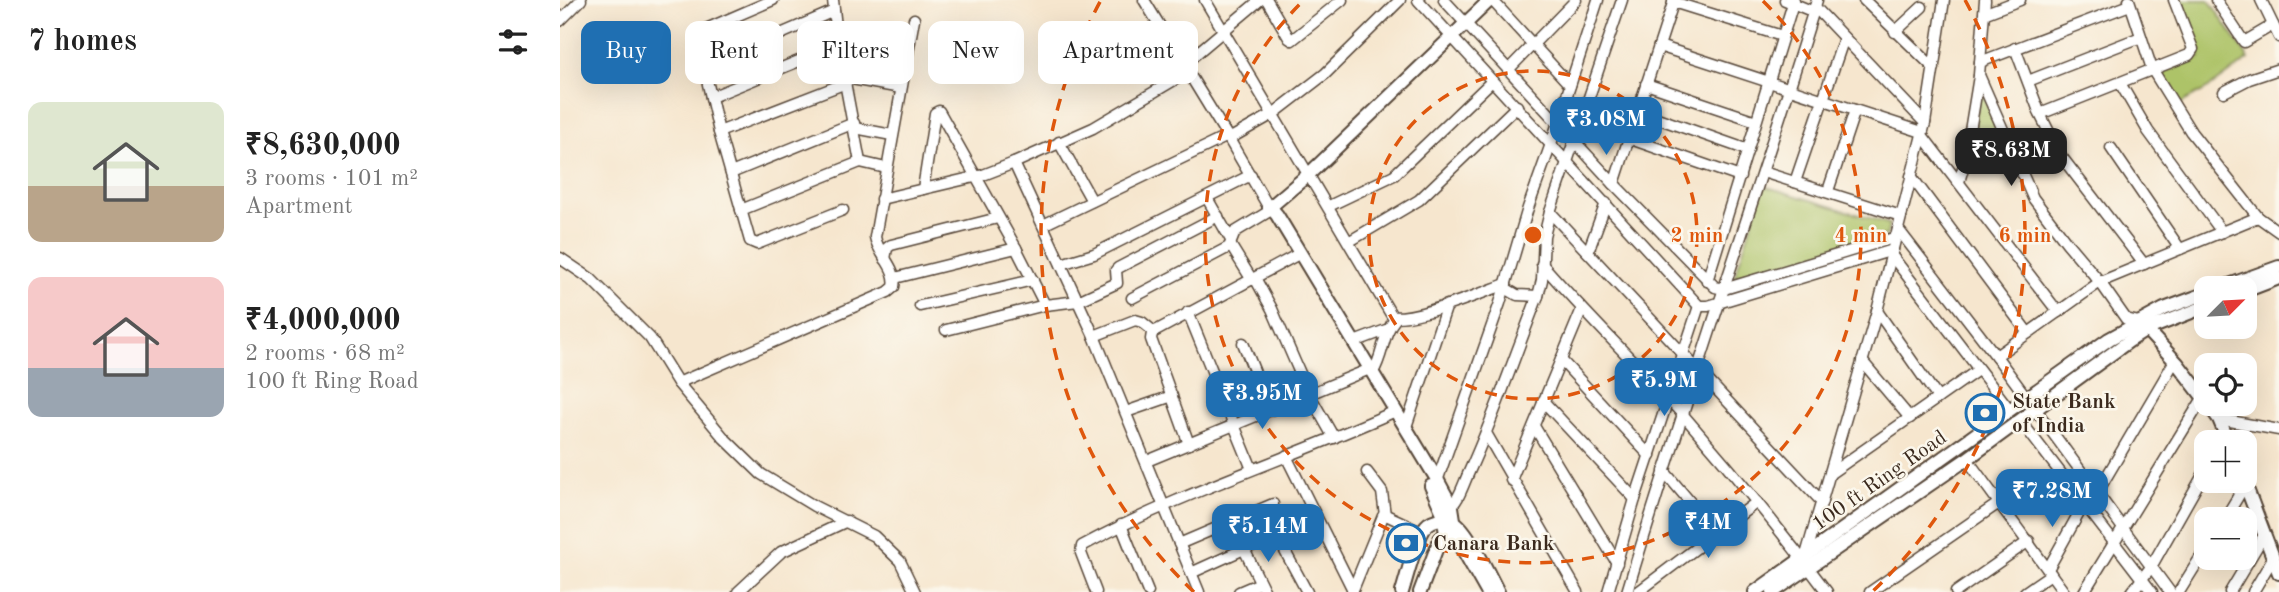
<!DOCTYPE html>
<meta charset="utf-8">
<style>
body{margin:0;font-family:"Old Standard TT",serif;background:#f6f6f6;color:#222;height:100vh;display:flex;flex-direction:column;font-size:26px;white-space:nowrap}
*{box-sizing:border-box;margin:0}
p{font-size:23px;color:#767676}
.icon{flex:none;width:38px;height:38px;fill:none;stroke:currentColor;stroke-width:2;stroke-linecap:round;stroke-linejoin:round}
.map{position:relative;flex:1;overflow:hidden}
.panel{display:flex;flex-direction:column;background:#fff;width:560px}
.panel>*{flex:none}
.guide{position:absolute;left:21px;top:21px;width:665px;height:63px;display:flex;gap:14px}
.needle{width:46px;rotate:66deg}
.controls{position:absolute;left:1634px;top:276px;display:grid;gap:14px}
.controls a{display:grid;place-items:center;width:63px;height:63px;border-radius:14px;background:#fff;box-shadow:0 7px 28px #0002;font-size:35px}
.price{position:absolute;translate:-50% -60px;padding:0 16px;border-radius:14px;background:#1f6fb2;color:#fff;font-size:23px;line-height:46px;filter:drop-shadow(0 2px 4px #0008)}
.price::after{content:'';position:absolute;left:50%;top:42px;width:21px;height:16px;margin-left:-10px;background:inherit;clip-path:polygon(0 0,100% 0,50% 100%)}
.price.selected{background:#222;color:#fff}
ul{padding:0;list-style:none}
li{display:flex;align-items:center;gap:21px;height:175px;padding:0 28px}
li span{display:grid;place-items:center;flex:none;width:196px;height:140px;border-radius:14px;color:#555}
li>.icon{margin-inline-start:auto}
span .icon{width:84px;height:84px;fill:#fffc;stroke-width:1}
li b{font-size:30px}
h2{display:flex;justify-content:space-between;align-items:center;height:84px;padding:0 28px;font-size:30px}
.pill{padding:0 24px;border-radius:14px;background:#fff;box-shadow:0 7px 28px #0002;font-size:24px;line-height:63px}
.pill.selected{background:#1f6fb2;color:#fff}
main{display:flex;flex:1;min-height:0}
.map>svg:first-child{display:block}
</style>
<main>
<section class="panel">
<h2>7 homes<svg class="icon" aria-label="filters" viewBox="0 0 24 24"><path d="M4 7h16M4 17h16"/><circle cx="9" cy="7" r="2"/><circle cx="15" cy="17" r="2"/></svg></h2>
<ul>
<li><span style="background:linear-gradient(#dfe7d0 60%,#b9a48a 0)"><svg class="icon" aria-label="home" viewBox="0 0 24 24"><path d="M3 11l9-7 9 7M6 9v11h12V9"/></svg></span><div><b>₹8,630,000</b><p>3 rooms · 101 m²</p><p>Apartment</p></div></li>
<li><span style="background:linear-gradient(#f6c9c9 65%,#9aa5b1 0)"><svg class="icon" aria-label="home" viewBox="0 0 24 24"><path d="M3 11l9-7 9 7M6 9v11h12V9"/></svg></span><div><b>₹4,000,000</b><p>2 rooms · 68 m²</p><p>100 ft Ring Road</p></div></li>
</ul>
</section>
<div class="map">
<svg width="1719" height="592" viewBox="0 0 1719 592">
<rect width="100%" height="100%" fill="#fbf7ec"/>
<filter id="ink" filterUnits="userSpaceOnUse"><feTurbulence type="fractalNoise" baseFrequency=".0143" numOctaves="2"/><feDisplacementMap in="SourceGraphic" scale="14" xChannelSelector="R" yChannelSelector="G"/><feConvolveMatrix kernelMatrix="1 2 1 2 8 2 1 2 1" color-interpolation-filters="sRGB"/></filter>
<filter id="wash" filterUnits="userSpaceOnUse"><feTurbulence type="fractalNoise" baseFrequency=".00686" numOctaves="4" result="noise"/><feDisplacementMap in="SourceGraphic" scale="28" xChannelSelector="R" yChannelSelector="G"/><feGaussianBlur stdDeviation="1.57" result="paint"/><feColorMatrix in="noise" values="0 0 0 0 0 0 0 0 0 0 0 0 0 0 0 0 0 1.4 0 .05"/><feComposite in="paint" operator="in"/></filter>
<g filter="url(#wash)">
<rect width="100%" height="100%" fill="#f6e6ce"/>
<!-- green -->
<g fill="#adc367" stroke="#747642" stroke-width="2">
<path d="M1617 0H1649L1689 59 1652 86 1618 105 1600 74 1640 57Z"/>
<path d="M1421 87 1442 138 1411 145Z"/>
<path d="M1204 186 1329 224 1327 235 1174 278Z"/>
</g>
</g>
<g filter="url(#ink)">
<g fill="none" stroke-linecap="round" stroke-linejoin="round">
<defs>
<g id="minor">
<path d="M213 0 146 29 140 37 144 67 159 132 190 241 197 244 283 210"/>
<path d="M584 0 669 139 709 208"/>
<path d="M645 0 832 316C852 322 924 292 946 284"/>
<path d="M707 0 729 38 732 40 782 0"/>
<path d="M858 0 1139 306H1148L1333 250"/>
<path d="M884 0 1054 184 1155 287 1164 289 1337 237"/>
<path d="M932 0 1010 85"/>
<path d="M1225 0 1254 12"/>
<path d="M1304 0 1374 68"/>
<path d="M1425 0 1419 75 1473 198 1507 243 1540 282 1566 319 1579 322"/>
<path d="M1569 0 1592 69 1631 132 1698 217 1719 232"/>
<path d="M1656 0 1684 42 1713 25"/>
<path d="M1701 0 1719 37"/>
<path d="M1113 2 1222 36"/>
<path d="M1255 7 1365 123"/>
<path d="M1426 13 1460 0"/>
<path d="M0 21 21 0"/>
<path d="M1335 32 1362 7"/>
<path d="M1099 46 1362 132"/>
<path d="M1455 48 1480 114 1501 156 1584 264"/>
<path d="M1420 62 1570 5"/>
<path d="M624 64 700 0"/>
<path d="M144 67 274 11"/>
<path d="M948 70 1016 0"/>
<path d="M286 78 341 88"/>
<path d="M1468 81 1581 37"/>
<path d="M1560 83 1588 131 1662 232"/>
<path d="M1086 84 1196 121"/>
<path d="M1664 92 1689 79 1719 69"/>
<path d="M151 97 278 45"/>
<path d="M1077 111 1188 150"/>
<path d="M1480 114 1629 55 1633 49 1614 0"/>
<path d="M295 128 332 135"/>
<path d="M159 132 286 83"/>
<path d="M1362 135 1498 312"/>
<path d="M1068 138 1180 177"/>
<path d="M669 139 713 114 765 74 840 0"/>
<path d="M499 142 532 201"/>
<path d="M1551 148 1620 249"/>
<path d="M300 162 326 168"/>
<path d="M454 163 534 336 639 592"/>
<path d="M1203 172 1341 216"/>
<path d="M171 173 294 123"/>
<path d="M1351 176 1468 333"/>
<path d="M1235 182 1284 38"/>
<path d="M1399 182 1405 161 1419 76"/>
<path d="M1054 184 1114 0"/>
<path d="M363 189 375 113 379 111 456 248 485 305"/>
<path d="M1268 191 1295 110"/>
<path d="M647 198 671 240"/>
<path d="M321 199 423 175 454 163 533 128 628 72"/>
<path d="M769 206 834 175 932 81"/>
<path d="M181 210 300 162 278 45 273 0"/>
<path d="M990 212 1262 502"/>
<path d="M483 225 668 136"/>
<path d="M1338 229 1436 356 1610 592"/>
<path d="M790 241 859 200 957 106"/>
<path d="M671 246 692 280"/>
<path d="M1028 252 1046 203"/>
<path d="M1332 256 1450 410"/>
<path d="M0 258 31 279 90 338 118 383 164 438 201 474 254 506 314 536 340 561 355 592"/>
<path d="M325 259 327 248 331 245 438 218"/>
<path d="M501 264 534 254 691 175"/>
<path d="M982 264C1028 317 1078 365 1125 417 1175 474 1222 532 1267 592"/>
<path d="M335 278 456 248"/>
<path d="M695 278 712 309 749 394 774 438"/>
<path d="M1147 281 1234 0"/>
<path d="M945 288 957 295 978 296"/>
<path d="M572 298 669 247 675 232 708 212"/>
<path d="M360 306 473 280"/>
<path d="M1317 311 1378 398"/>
<path d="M628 312 692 469"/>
<path d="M386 330 485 305 518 301 557 283 556 270 558 268 658 216"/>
<path d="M534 336 575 320 582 322 593 331"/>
<path d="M794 342 826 330"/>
<path d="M683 343 710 410"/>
<path d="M1436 356 1540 282 1698 217"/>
<path d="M1001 360 1090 456"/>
<path d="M1302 361 1350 418"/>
<path d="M813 372C824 354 822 334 836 318"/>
<path d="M118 383 328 292 334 287C338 268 318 255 315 237L354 19"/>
<path d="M983 401 1075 499"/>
<path d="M566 412 612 396"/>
<path d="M1659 419 1719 430"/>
<path d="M1460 420 1592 592"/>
<path d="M974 426 1057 563"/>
<path d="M846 427 887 305"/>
<path d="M926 433 1018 592"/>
<path d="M629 444 591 339 592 333 735 256"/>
<path d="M726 456 793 590"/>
<path d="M1407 459 1504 592"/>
<path d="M587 461 805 371"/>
<path d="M1104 471 1157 534"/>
<path d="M807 472 822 492 825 515"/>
<path d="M1271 473 1418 370"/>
<path d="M951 480 1022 309"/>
<path d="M876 484 940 303 968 208 991 144 1038 0"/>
<path d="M1537 493 1614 362"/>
<path d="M888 509C899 501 903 485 909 472 935 415 955 355 978 296L982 280 984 236 990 212 1062 0"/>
<path d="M1664 520 1685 485"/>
<path d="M561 525 588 592"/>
<path d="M619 544 713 504"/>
<path d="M684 549 705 592"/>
<path d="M1246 555 1317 311 1365 123 1384 0"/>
<path d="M1488 569 1524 504"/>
<path d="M631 573 684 549 715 537 719 540 747 592"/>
<path d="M178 592 221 552 287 521"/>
<path d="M536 592 521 553 522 546C621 492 729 459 831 413"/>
<path d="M679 592 700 583"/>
<path d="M792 592 823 516 826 515 863 532"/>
<path d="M1048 592 1075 499 1139 306"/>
<path d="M1067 592C1127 393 1196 198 1257 0"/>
<path d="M1078 592 1197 502"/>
<path d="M1310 592 1439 503"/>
<path d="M1396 592 1469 541"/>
<path d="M1465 592 1491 574"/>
<path d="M1524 592 1643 398"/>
<path d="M1572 592 1591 567 1647 468"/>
<path d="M1619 592 1647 547"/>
<path d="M1670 592 1704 535"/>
<path d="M1693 592 1713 558"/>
</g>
<g id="major">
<path d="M709 208 712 209 717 215 878 481 892 507 897 539"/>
<path d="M709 208 749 174 930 0"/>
<path d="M1658 289 1719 267"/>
<path d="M1685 291 1719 278"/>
<path d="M1582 325 1617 363 1647 402"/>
<path d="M1648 404 1659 419 1669 443"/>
<path d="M1684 481 1719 573"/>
<path d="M871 486 883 513 886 534"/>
<path d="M842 592C848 573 855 541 866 526 873 518 888 517 896 523 909 532 930 577 938 592"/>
<path d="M860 592 880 539 886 534 891 533 897 539 927 592"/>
<path d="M1195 592 1549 339 1604 309 1647 293"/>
<path d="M1213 592 1407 459 1569 341 1588 329 1647 306"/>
</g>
</defs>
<!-- minor casing -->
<use href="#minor" stroke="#574638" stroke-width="13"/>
<!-- major casing -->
<use href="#major" stroke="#574638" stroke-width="16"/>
<!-- minor -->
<use href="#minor" stroke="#fff" stroke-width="10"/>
<!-- major -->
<use href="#major" stroke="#fff" stroke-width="12"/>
</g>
</g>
<!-- distance rings -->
<g fill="none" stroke="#df570d" stroke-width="3.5" stroke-dasharray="12 9">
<circle cx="973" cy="235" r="164"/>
<path d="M1203 1A328 328 0 1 1 743 1"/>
<path d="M634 592A492 492 0 0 1 541 0M1405 0A492 492 0 0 1 1312 592"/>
</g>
<!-- icons -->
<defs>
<symbol id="bank-ring" viewBox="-11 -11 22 22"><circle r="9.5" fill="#fbf7ec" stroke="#1f6fb2" stroke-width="1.5"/><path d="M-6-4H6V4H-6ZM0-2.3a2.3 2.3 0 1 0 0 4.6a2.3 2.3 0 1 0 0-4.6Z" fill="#1f6fb2"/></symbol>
</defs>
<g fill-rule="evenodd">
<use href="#bank-ring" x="1403" y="391" width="44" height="44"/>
<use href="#bank-ring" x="824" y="521" width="44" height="44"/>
</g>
<g text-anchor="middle" stroke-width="5" stroke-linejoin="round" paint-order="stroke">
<!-- poi labels -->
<g font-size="21" font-weight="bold" fill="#3b2a1e" stroke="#fbf7ec" text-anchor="start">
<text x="1452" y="408">State Bank<tspan x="1452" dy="24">of India</tspan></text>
<text x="873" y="550">Canara Bank</text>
</g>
<!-- street labels -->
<g font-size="21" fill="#3b2a1e" stroke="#fbf7ec">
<text transform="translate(1319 480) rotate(-35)" y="7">100 ft Ring Road</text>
</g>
</g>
<circle cx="973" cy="235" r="10" fill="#df570d" stroke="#fbf7ec" stroke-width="3.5"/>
<g font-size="21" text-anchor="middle" font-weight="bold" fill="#df570d" stroke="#fbf7ec" stroke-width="5" stroke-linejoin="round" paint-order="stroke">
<text x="1137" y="242">2 min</text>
<text x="1301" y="242">4 min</text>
<text x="1465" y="242">6 min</text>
</g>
</svg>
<div class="controls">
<a><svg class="needle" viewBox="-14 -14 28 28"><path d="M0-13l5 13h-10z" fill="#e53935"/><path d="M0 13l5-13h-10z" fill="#767676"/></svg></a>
<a><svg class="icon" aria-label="locate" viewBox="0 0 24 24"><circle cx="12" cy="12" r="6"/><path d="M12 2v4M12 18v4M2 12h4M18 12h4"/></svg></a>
<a>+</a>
<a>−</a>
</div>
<b class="price" style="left:1046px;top:157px">₹3.08M</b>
<b class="price selected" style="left:1451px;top:188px">₹8.63M</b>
<b class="price" style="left:1104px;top:418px">₹5.9M</b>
<b class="price" style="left:702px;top:431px">₹3.95M</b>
<b class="price" style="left:1492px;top:529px">₹7.28M</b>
<b class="price" style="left:1148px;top:560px">₹4M</b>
<b class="price" style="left:708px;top:564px">₹5.14M</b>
<div class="guide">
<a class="pill selected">Buy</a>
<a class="pill">Rent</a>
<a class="pill">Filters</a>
<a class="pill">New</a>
<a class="pill">Apartment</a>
</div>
</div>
</main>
